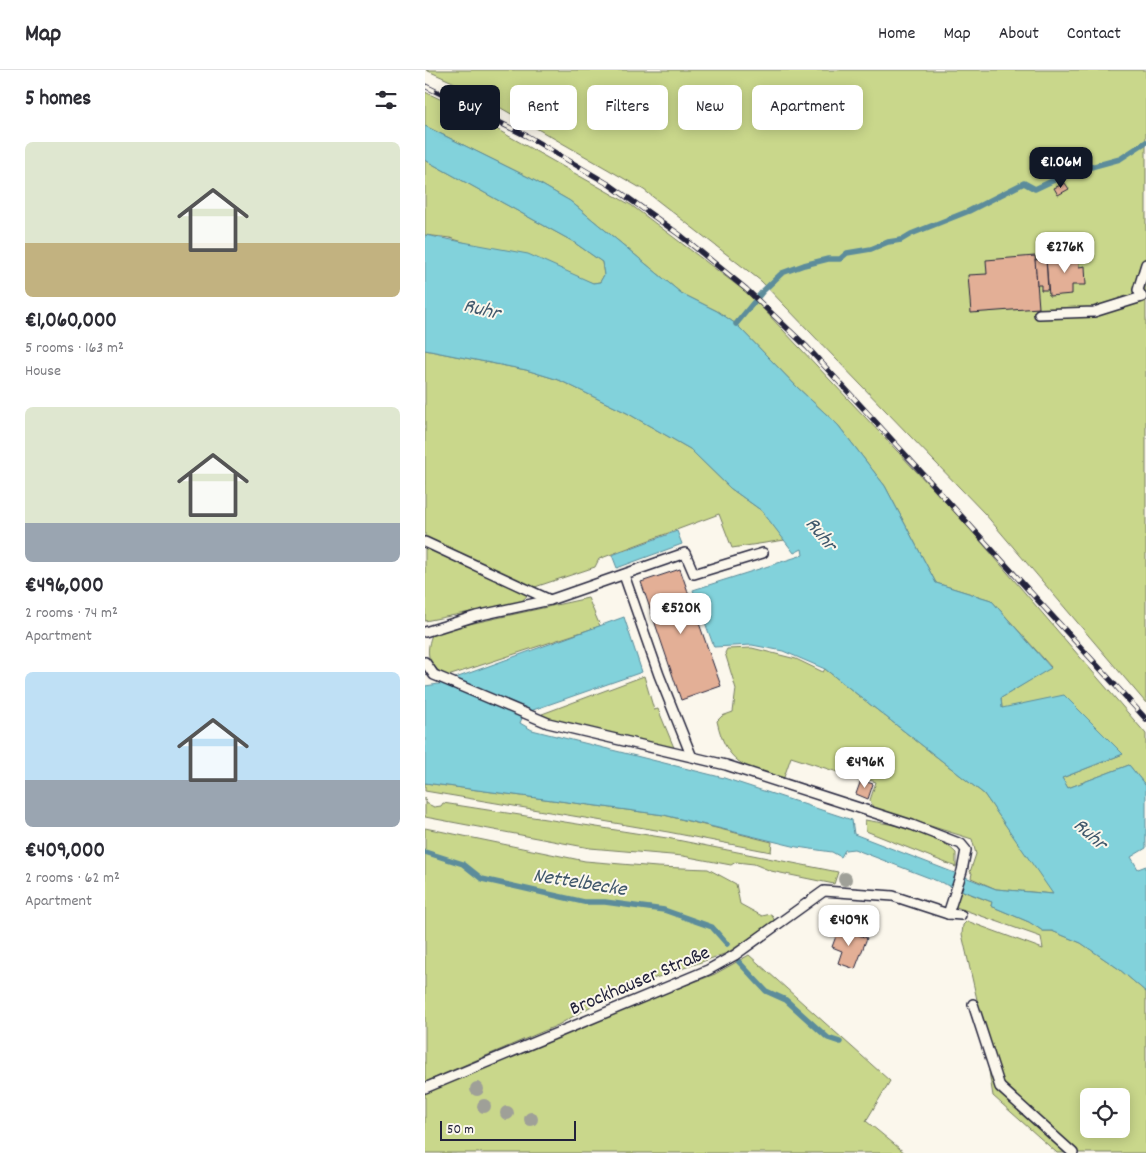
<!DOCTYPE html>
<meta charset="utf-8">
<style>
body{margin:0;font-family:Dekko,sans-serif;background:#f2f2f3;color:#2b2b33;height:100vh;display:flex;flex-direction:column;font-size:19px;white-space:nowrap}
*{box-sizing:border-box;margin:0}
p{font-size:16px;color:#7c7c81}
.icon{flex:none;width:28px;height:28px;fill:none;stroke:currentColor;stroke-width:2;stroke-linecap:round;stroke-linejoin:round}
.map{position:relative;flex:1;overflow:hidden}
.details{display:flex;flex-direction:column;background:#fff;width:425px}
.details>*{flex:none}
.hud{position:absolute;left:15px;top:15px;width:475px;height:45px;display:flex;gap:10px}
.controls{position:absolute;left:655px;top:1018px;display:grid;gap:10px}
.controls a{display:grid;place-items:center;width:50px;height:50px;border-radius:8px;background:#fff;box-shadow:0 2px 12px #0003;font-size:25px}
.scale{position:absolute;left:15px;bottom:12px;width:136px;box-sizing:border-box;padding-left:5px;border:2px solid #22223b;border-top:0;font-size:14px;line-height:18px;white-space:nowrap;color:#22223b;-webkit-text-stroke:4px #fbf7ec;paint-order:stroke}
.price{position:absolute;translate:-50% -42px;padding:0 11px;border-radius:10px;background:#fff;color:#222;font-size:16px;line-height:32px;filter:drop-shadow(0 1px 2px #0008)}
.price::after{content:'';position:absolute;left:50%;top:30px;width:15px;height:11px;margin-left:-8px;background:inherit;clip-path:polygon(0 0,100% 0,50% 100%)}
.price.active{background:#111827;color:#fff}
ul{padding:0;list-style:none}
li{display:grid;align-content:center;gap:10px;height:265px;padding:0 25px}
li span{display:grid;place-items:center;height:155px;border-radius:8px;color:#555}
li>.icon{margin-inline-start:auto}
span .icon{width:90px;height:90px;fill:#fffc;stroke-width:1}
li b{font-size:21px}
h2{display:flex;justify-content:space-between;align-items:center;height:60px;padding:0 25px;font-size:21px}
.tag{padding:0 18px;border-radius:8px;background:#fff;box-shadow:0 2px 12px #0003;font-size:18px;line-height:45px}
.tag.active{background:#111827;color:#fff}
header{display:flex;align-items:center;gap:30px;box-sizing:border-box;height:70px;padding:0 25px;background:#fff;border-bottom:1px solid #e1e1e2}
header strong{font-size:24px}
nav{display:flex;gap:28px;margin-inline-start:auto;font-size:18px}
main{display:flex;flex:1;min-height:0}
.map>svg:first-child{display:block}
</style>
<header>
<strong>Map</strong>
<nav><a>Home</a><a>Map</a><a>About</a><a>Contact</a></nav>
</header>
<main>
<section class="details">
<h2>5 homes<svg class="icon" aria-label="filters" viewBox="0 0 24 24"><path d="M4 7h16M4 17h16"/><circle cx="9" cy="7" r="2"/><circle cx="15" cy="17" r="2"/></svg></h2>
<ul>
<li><span style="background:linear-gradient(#dfe7d0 65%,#c2b280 0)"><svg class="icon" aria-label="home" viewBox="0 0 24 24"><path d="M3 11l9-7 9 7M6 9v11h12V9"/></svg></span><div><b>€1,060,000</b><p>5 rooms · 163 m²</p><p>House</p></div></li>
<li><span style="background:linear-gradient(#dfe7d0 75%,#9aa5b1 0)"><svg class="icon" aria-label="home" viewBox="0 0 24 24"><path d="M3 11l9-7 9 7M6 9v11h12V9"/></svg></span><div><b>€496,000</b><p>2 rooms · 74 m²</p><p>Apartment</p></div></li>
<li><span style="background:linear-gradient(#bfe0f5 70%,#9aa5b1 0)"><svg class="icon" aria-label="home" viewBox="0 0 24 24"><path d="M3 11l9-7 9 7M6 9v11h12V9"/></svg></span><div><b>€409,000</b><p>2 rooms · 62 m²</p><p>Apartment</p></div></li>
</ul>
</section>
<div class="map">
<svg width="721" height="1083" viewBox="0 0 721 1083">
<rect width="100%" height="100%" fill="#fbf7ec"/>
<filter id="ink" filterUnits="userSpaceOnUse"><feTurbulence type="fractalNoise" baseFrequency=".02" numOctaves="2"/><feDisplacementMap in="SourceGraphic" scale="10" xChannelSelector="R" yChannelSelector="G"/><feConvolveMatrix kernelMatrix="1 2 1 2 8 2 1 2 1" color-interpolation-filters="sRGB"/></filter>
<g filter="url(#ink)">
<!-- green -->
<g fill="#c9d78b" stroke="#767c63" fill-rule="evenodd">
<path d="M1 0H721V633L560 444 336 211 219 120 41 18Z"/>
<path d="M0 22 34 38 206 135 325 225 540 453 721 664V716L704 695 643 718 637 708 698 684 577 638 576 628 626 597 566 530 511 513 460 416 413 355 373 318 311 254 292 241 256 223 145 131 105 108 0 56Z"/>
<path d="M0 90 147 171 177 192 179 205 175 212 168 213 25 168 0 165Z"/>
<path d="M0 280 101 300 134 310 202 343 265 379 305 418 337 441 360 470 307 478 294 444 174 489 170 497 110 517 96 532 0 551Z"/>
<path d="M163 528 175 556 23 606C1 596 0 582 8 562Z"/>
<path d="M327 578 371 589 398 602 400 599 559 724 629 824 571 819 546 808 547 803 545 802 551 784 547 769 448 738 445 730 451 712 435 707H428L366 687 358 710C320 698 301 693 292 651L297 646 308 642 311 619 300 583 302 579Z"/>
<path d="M219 606 229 640 233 639 250 680 121 649 117 644Z"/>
<path d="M0 713 239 745 347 772 346 782 243 762 0 721Z"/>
<path d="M0 727 1 733 9 737 16 736 18 733 242 768 413 802 409 814 346 801 329 794 311 792 306 795 258 786 165 778 0 747Z"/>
<path d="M440 750C470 755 509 760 531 783V797L441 761Z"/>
<path d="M0 758 160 791 232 797 283 799 311 814 315 834 337 846 346 844 350 851 302 883 193 921 133 955 0 1012Z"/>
<path d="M537 821 567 832 566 836 604 852 618 861H627L656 873 694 899 721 922V1083H632L568 1026 553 934 537 864 538 855 542 851 618 879 616 867 531 837 532 829ZM664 1026H696V1059H664Z"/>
<path d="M324 885 465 1011 441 1051 480 1083H0V1022L207 936 290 904Z"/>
</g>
<!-- water -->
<g fill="#82d2db" stroke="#5c8c9b">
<path d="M0 56 105 108 145 131 256 223 292 241 311 254 373 318 413 355 460 416 511 513 566 530 626 598 576 628 577 638 639 625 698 684 637 708 643 718 704 695 721 716V778L706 787 713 799 721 796V922L694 899 656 873 627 861H618L604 852 566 836 567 832 429 779 420 780 416 787 407 782 372 777 239 745 0 713V616L14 614 199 547 217 602 108 640 97 648 95 653 107 660 299 708 427 750 429 764 571 819 628 824 559 724 400 599 358 581 327 575 289 577 268 520 378 485 377 479 369 483 337 441 305 418 265 379 202 343 134 310 101 300 0 280V165L103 184 168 213 175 212 179 205 177 192 147 171 0 90Z"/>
<path d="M252 461 257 474 192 498 187 485Z"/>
</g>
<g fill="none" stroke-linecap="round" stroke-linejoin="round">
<!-- stream -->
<g stroke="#5c8c9b" stroke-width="5.5">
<path d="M311 254 338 221 357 203 379 195 403 189H415L422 183 446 179 463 172 476 170 486 164 544 141 599 113 610 119 644 103 695 89 721 72"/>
<path d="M0 782 38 794 57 809 159 832H180L239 840 287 857 302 874"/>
<path d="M314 892 341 921 361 930 403 968 415 972"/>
</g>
</g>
<!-- building -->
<g fill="#e3af96" stroke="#22223b">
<path d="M640 113 644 119 633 125 629 118Z"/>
<path d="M653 182 654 197 660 196 661 215H647V224L624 226 621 189 635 188 634 184Z"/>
<path d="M610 186 614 238 546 243 543 205 562 204 561 190Z"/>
<path d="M621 189 623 220H616V215H612L610 190Z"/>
<path d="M255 499 296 616 256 630 216 512Z"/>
<path d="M436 710 448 714 443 729 431 724Z"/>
<path d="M414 858 442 868 430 899 413 893 417 881 407 877Z"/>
</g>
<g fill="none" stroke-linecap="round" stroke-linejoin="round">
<defs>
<g id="service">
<path d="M614 244 669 242 717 227 713 220 721 194"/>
<path d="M0 472 125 530"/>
<path d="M199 505 234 605 266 685"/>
<path d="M0 562 51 546 125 530 260 483 269 504 338 483"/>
<path d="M0 592 9 605 14 607 123 653 301 695 487 755 536 774 541 780 537 801 523 844"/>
<path d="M548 934 575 1017 648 1083"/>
<path d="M0 1018 283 900 310 885 399 821 468 826 523 844 536 845"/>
</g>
</defs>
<!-- service casing -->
<use href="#service" stroke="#22223b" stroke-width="12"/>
<!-- service -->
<use href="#service" stroke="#fbf7ec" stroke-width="9"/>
<defs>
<path id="rail" d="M0 16 102 66 185 115 255 165 321 219 382 277 438 338 721 649"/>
</defs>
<!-- rail casing -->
<use href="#rail" stroke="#22223b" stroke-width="5.5"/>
<!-- rail -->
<use href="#rail" stroke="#fbf7ec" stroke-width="4" stroke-dasharray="11" stroke-linecap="butt"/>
</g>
<!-- trees -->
<g fill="#9fa098">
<circle cx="420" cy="809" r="7"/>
<circle cx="52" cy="1019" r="7"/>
<circle cx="59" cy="1036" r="7"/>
<circle cx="82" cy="1043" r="7"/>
<circle cx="106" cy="1049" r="7"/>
</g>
</g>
<g text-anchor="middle" stroke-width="4" stroke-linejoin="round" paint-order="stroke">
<!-- street labels -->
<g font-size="20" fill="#22223b" stroke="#fbf7ec">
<text transform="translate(214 909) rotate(-23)" y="7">Brockhauser Straße</text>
</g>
<!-- water labels -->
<g font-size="21" font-style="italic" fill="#3f576b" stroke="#fbf7ec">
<text transform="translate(57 238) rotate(14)" y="7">Ruhr</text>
<text transform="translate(397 463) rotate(51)" y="7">Ruhr</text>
<text transform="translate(666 763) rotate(42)" y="7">Ruhr</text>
<text transform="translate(155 811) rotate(9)" y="7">Nettelbecke</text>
</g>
</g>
</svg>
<div class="controls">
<a><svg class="icon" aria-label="locate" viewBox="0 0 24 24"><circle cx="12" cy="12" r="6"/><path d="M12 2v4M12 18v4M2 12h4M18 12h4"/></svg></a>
</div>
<div class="scale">50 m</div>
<b class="price active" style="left:636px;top:119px">€1.06M</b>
<b class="price" style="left:640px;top:204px">€276K</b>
<b class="price" style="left:256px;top:565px">€520K</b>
<b class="price" style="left:440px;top:719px">€496K</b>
<b class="price" style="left:424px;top:877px">€409K</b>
<div class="hud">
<a class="tag active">Buy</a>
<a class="tag">Rent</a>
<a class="tag">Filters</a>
<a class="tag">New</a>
<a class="tag">Apartment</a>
</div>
</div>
</main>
